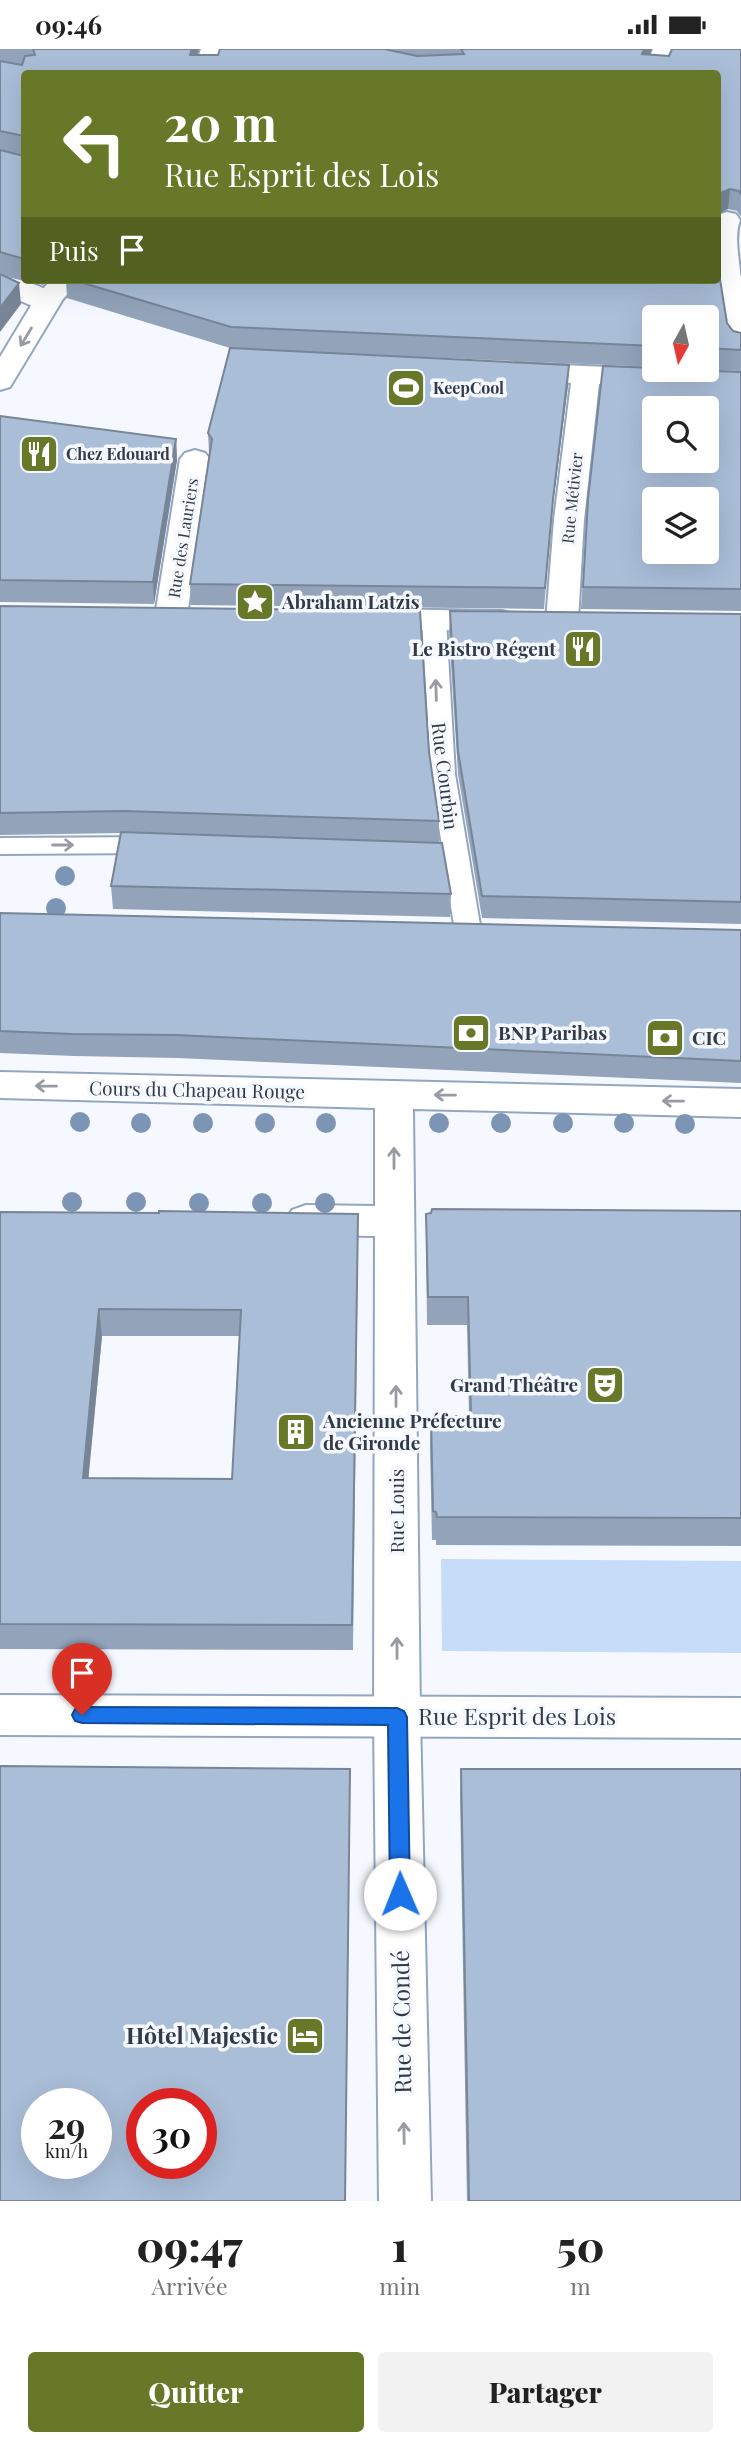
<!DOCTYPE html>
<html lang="fr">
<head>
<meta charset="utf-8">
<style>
  :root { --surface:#fff; --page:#f2f2f2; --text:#222; --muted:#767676; --accent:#677928 }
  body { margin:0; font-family:"Playfair Display",serif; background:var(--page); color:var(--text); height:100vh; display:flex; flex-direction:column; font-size:26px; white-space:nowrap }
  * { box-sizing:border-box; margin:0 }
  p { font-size:23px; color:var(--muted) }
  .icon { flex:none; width:38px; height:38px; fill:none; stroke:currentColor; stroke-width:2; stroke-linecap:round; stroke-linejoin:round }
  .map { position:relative; height:2152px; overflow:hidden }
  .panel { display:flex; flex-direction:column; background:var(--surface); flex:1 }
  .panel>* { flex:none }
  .hud { position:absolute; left:21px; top:21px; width:700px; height:214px; border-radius:7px; box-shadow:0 7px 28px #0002; background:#677928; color:#fff; overflow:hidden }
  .needle { width:46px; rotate:188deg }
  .controls { position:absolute; left:642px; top:256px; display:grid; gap:14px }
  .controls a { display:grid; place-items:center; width:77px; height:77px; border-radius:7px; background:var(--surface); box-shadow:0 7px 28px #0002; font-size:35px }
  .speed { position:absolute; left:21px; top:2039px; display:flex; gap:14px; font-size:35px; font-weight:700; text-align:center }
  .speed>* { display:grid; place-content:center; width:91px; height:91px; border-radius:50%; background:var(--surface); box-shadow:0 7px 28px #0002; line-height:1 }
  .speed small { font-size:18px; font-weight:400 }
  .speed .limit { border:10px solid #d22; background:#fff; color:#111 }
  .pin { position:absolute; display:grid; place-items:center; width:60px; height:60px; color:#fff; margin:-72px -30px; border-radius:50% 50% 50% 0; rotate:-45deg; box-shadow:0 0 7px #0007 }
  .pin .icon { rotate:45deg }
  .me { position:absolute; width:77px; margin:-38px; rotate:359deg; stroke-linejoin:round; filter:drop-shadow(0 0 5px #0008) }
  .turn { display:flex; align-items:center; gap:24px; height:147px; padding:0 28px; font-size:32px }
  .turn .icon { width:91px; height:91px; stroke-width:2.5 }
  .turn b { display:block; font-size:49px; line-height:60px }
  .then { display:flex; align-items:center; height:66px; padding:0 28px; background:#0003; gap:14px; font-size:26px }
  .eta { display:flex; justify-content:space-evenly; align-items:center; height:119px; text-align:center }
  .eta b { font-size:42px; font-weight:800; line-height:49px }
  .button { display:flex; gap:14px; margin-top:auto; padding:14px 28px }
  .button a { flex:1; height:80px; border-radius:7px; background:var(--accent); color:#fff; font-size:28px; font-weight:800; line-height:80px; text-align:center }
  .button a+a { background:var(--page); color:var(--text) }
  .status { display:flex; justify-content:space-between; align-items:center; height:49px; padding:0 35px; background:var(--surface); direction:ltr }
  .status svg { height:19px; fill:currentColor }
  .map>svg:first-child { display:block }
  .green { fill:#c6dcf8 }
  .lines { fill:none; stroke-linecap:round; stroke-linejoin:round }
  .service-casing { stroke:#93a6c0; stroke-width:4 }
  .pedestrian-casing { stroke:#93a6c0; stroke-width:4 }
  .minor-casing { stroke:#93a6c0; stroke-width:4 }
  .tertiary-casing { stroke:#93a6c0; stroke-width:4 }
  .service { fill:#fff; fill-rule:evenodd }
  .pedestrian { fill:#fff; fill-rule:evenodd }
  .minor { fill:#fff; fill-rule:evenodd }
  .tertiary { fill:#fff; fill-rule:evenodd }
  .tree { fill:#7d95b5 }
  .wall { fill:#92a3ba; fill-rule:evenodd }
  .shaded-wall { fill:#778597 }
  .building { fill:#aabed8; stroke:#778597; stroke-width:2; fill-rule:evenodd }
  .oneway { stroke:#989ca2 }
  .route { fill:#1a73e8; stroke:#114b97; stroke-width:2 }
  .labels { text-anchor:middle; stroke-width:7; stroke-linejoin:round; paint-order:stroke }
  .far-poi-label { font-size:16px; font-weight:bold; fill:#323a45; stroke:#f5f9ff; text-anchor:start }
  .far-street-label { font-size:16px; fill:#323a45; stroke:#f5f9ff }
  .poi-label { font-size:19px; font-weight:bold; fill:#323a45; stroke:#f5f9ff; text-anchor:start }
  .street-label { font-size:19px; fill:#323a45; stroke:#f5f9ff }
  .near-street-label { font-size:23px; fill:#323a45; stroke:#f5f9ff }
  .near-poi-label { font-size:23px; font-weight:bold; fill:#323a45; stroke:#f5f9ff; text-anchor:end }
</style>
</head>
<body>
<div class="status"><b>09:46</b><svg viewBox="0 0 49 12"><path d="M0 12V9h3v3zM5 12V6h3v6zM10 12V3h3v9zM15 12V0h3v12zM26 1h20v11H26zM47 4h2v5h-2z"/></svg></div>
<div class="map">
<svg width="741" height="2152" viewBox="0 0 741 2152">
  <rect width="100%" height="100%" fill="#f5f9ff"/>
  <!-- green -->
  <path class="green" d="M441 1510 741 1512V1604L442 1602Z"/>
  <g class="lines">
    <!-- service casing -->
    <g class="service-casing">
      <g id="service">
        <path d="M434 564 442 566 446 571 455 725 481 882 477 888 468 891 459 888 455 882 444 814 397 810 393 804 397 798 406 796 442 797 431 725 422 571 426 566Z"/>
        <path d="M156 788 165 790 169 796 165 802 156 804 0 805V789Z"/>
      </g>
    </g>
    <!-- pedestrian casing -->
    <g class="pedestrian-casing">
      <g id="pedestrian">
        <path d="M653 0H677L667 24H643Z"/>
        <path d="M727 163 736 165 740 171C733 190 741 216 741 237L731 240 721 238 717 231 718 166Z"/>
        <path d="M0 226C19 231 49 236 61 253L57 259 47 261 37 259 0 243Z"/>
        <path d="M517 314 741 324V342L599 335 584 471 578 572 573 579 562 582 551 579 546 572 554 471 571 334 507 329 503 323 507 317Z"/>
        <path d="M195 401 205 404 210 410 187 567 182 574 171 577 160 574 155 567 180 410 185 404Z"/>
      </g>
    </g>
    <!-- minor casing -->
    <g class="minor-casing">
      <g id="minor">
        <path d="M201 0H225L217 24H193Z"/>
        <path d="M731 224 741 227V303L731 301 727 295 717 232 721 226Z"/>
        <path d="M51 231H81L63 250 10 338 0 341V308L38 245Z"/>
        <path d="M370 560 502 562 513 565 518 572 513 579 502 582 370 580 359 577 354 570 359 563Z"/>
        <path d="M0 1023 741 1040V1068L413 1060 420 1668 431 2152H379L374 1668 375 1187 306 1186 292 1181 286 1171 292 1161 306 1156 375 1157V1059L0 1049Z"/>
      </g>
    </g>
    <!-- tertiary casing -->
    <g class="tertiary-casing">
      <path id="tertiary" d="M0 1646 741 1649V1689L0 1686Z"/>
    </g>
    <!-- service -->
    <use href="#service" class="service"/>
    <!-- pedestrian -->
    <use href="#pedestrian" class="pedestrian"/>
    <!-- minor -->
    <use href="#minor" class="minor"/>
    <!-- tertiary -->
    <use href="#tertiary" class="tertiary"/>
  </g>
  <!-- trees -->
  <g class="tree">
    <circle cx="65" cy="827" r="10"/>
    <circle cx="56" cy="859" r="10"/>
    <circle cx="80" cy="1073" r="10"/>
    <circle cx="141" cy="1074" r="10"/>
    <circle cx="203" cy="1074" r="10"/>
    <circle cx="265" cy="1074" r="10"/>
    <circle cx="326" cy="1074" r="10"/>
    <circle cx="439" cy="1074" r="10"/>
    <circle cx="501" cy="1074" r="10"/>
    <circle cx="563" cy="1074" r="10"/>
    <circle cx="624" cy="1074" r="10"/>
    <circle cx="685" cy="1075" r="10"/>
    <circle cx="72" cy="1153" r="10"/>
    <circle cx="136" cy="1153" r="10"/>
    <circle cx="199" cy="1154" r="10"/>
    <circle cx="262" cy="1154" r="10"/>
    <circle cx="325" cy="1154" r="10"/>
  </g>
  <!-- wall -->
  <g class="wall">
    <path d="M0 0H199L197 6H218L220 0H652L649 5 669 7 741 0V168L737 162 728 160 718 24H24V231L0 224Z"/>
    <path d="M26 231H48L43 236Z"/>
    <path d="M66 231H718L727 274 741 301V322L699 320H707V268H654V318L326 304 568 336 551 471 544 560 191 556 190 535 209 404 208 384 230 299 67 249Z"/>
    <path d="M741 323V562L581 560 588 450Z"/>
    <path d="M0 367 176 390 177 411 154 555 0 553Z"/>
    <path d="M0 557 429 703 439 772V794L451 845 450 868 113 860 111 837 121 784 0 786Z"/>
    <path d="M450 562 741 565V875L482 869 458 725 449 584Z"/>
    <path d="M0 864 741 881V1034L177 1009 74 1007 0 1004Z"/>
    <path d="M741 1162V1497L436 1496V1491H432L430 1396 431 1367H469L467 1276H427L426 1194V1165Z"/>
    <path d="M0 1163 358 1192 353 1601 0 1600ZM102 1287H240L232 1430 88 1429Z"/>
    <path d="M461 1720 741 2152H467L460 1744Z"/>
  </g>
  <!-- shaded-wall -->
  <g class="shaded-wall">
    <path d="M192 0H199L191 24 190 6Z"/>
    <path d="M644 0H652L641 24 642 5Z"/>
    <path d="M730 140 728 160 718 165V145Z"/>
    <path d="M19 234 21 255 0 283V259Z"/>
    <path d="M569 316 568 336 551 471 544 560 553 450Z"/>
    <path d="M176 390 177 411 154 555 153 533Z"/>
    <path d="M99 1260 102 1287 86 1455 83 1429Z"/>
  </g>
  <!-- building -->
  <g class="building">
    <path d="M33 0H192L190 6H218L220 0H384L417 7 464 5 461 0H644L642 5 669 7 672 0H741V145L739 142 730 140 718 145V24H24V210L0 203V101L24 107V87L0 82V12L22 16 25 7 35 6Z"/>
    <path d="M718 218 727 274 733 282 741 284V301L707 299V268H654V297L231 278 73 231H718Z"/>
    <path d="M0 225 19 234 0 259Z"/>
    <path d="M230 299 569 316 553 450 545 539 190 535 212 390 208 384Z"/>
    <path d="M603 317 654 319V320L741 323V540L583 538 588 450ZM654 359H707V411H654ZM654 450H707V502H654Z"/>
    <path d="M0 367 176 390 153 533 0 531Z"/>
    <path d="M0 557 420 562 429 703 439 772 124 762 0 764Z"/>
    <path d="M450 562 741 565V853L482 847 458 702Z"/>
    <path d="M121 783 442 794 451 845 111 837Z"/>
    <path d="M0 864 741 881V1012L176 986 72 985 0 982Z"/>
    <path d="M432 1160 741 1162V1469L437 1468 436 1463 433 1462 431 1367H471L468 1248H428L426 1165 431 1164Z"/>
    <path d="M159 1162 358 1165 352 1576 0 1575V1163L159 1164ZM99 1260 241 1261 232 1430 83 1429Z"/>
    <path d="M0 1717 350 1720 345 2152H0ZM37 2054H96V2114H37ZM142 2054H201V2114H142Z"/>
    <path d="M461 1720H741V2152H469Z"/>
  </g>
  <!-- one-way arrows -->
  <defs><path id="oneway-shaft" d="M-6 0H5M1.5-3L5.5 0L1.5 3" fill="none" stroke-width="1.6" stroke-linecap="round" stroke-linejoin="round" transform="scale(1.75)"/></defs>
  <g class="oneway">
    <use href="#oneway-shaft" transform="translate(26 288) rotate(121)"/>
    <use href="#oneway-shaft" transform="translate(436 641) rotate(-92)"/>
    <use href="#oneway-shaft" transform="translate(63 796)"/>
    <use href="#oneway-shaft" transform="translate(46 1037) rotate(-179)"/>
    <use href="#oneway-shaft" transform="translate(445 1046) rotate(-179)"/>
    <use href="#oneway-shaft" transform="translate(673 1052) rotate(-179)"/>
    <use href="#oneway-shaft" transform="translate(394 1109) rotate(-90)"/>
    <use href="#oneway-shaft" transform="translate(396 1347) rotate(-90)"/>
    <use href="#oneway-shaft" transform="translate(397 1599) rotate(-90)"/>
    <use href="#oneway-shaft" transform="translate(404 2084) rotate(-91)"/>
  </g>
  <!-- route -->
  <path class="route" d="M82 1658 397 1659 404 1662 407 1668 410 1845 407 1851 400 1854 393 1851 390 1845 388 1676 82 1674 75 1672 72 1666 75 1660Z"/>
  <!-- icons -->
  <defs>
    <g id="stadium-square" transform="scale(2.0125)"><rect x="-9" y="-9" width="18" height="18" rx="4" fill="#677928" stroke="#f5f9ff"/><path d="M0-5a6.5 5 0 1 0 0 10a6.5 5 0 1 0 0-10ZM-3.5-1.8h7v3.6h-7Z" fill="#fff"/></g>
    <g id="restaurant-square" transform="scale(2.0125)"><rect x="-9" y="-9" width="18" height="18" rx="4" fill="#677928" stroke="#f5f9ff"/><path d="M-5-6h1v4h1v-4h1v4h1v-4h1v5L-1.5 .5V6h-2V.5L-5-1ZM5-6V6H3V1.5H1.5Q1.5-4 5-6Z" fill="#fff"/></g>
    <g id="sight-square" transform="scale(2.0125)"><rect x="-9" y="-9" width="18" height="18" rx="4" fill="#677928" stroke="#f5f9ff"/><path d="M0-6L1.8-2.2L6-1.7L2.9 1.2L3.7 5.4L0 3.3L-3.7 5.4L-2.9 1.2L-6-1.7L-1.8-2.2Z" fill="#fff"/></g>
    <g id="bank-square" transform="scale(2.0125)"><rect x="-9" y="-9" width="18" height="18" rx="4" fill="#677928" stroke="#f5f9ff"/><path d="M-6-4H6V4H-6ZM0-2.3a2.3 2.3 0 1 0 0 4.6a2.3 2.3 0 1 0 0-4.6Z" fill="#fff"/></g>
    <g id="theatre-square" transform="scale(2.0125)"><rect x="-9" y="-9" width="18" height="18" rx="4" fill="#677928" stroke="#f5f9ff"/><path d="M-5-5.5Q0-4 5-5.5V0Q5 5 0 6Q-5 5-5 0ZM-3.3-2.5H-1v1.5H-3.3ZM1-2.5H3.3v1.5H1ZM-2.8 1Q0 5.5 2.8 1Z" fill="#fff"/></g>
    <g id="building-square" transform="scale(2.0125)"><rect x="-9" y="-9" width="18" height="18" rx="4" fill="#677928" stroke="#f5f9ff"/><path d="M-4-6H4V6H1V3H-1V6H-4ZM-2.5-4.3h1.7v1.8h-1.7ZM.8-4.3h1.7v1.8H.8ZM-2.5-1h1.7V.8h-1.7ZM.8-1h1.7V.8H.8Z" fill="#fff"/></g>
    <g id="hotel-square" transform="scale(2.0125)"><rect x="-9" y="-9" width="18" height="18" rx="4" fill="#677928" stroke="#f5f9ff"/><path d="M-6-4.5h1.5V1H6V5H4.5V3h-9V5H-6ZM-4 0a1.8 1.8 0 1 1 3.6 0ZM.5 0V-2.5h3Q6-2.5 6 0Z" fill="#fff"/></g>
  </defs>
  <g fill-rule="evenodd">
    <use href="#stadium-square" x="406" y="339"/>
    <use href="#restaurant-square" x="39" y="405"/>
    <use href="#sight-square" x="255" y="553"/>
    <use href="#restaurant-square" x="583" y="600"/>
    <use href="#bank-square" x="471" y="984"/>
    <use href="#bank-square" x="665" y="989"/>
    <use href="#theatre-square" x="605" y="1336"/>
    <use href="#building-square" x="296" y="1383"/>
    <use href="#hotel-square" x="305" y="1987"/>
  </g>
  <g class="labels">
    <!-- far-poi labels -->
    <g class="far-poi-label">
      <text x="433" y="345">KeepCool</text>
      <text x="66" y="411">Chez Edouard</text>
    </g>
    <!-- far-street labels -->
    <g class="far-street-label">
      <text transform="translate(572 449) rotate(-84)" y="6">Rue Métivier</text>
      <text transform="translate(183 489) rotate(-81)" y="6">Rue des Lauriers</text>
    </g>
    <!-- poi labels -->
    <g class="poi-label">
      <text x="282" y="560">Abraham Latzis</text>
      <text x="556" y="607" text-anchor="end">Le Bistro Régent</text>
      <text x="498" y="991">BNP Paribas</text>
      <text x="692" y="996">CIC</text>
      <text x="578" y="1343" text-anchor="end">Grand Théâtre</text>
      <text x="323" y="1379">Ancienne Préfecture<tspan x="323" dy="22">de Gironde</tspan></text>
    </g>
    <!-- street labels -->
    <g class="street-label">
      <text transform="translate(445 727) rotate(83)" y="7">Rue Courbin</text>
      <text transform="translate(197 1041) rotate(1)" y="7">Cours du Chapeau Rouge</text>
      <text transform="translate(397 1462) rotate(-90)" y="7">Rue Louis</text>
    </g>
    <!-- near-street labels -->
    <g class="near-street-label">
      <text x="517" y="1676">Rue Esprit des Lois</text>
      <text transform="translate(402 1973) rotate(-91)" y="8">Rue de Condé</text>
    </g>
    <!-- near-poi labels -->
    <g class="near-poi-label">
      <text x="278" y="1995">Hôtel Majestic</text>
    </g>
  </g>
</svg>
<div class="controls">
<a><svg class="needle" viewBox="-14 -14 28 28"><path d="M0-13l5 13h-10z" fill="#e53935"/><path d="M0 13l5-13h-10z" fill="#767676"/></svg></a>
<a><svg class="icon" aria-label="search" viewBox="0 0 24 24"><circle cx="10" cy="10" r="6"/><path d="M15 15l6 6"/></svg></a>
<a><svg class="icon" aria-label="layers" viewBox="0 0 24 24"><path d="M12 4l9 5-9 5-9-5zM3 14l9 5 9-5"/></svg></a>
</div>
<div class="speed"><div>29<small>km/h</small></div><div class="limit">30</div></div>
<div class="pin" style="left:82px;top:1666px;background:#d93025"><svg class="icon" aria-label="arrive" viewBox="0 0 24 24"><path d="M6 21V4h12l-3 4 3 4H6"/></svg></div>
<svg class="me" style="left:400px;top:1845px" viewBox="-20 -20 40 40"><circle r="19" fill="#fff"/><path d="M0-13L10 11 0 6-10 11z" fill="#1a73e8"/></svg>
<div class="hud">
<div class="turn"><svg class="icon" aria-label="left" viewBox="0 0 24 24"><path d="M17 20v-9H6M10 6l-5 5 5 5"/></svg><div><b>20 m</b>Rue Esprit des Lois</div></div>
<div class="then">Puis<svg class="icon" aria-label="arrive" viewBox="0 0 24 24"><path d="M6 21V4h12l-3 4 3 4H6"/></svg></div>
</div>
</div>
<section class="panel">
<div class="eta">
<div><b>09:47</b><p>Arrivée</p></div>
<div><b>1</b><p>min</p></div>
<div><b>50</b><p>m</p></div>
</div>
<div class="button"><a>Quitter</a><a>Partager</a></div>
</section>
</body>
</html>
